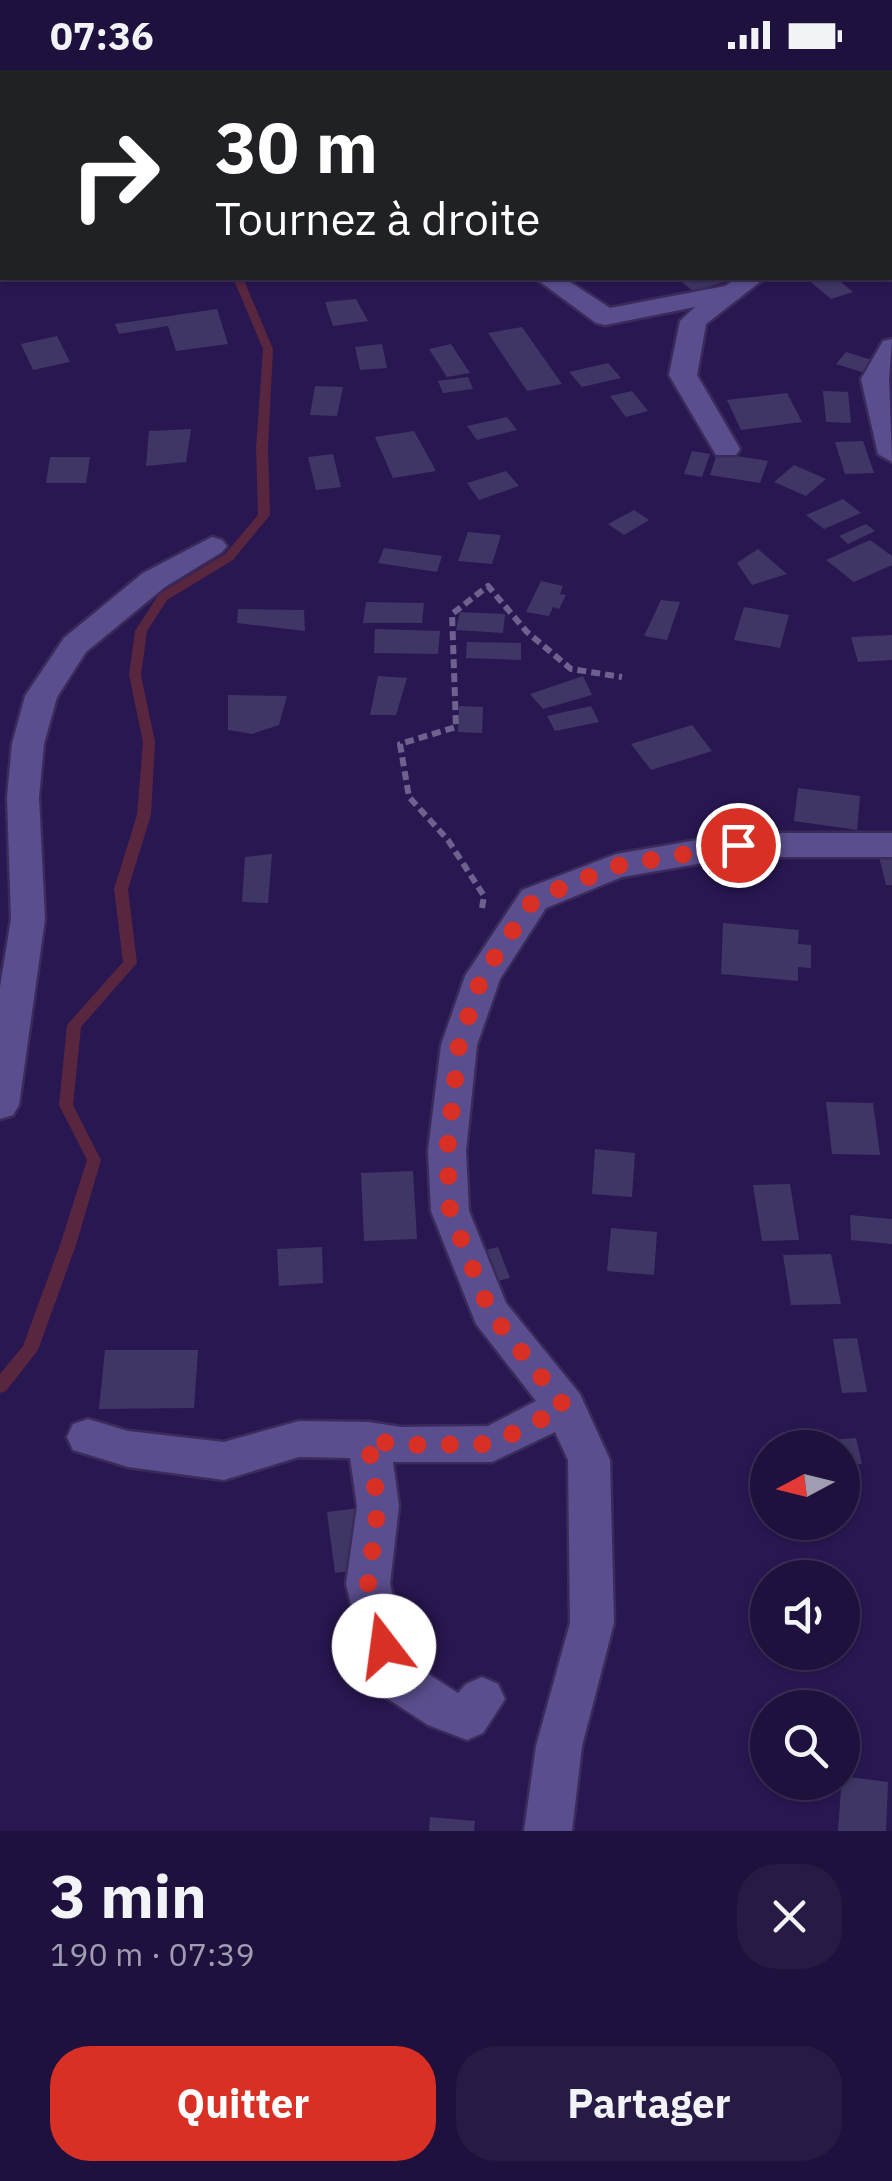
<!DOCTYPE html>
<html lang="fr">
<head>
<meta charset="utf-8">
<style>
  :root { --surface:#1f113e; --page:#271a45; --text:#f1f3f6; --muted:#a19db0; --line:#3c3158; --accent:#d93025 }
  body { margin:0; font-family:"IBM Plex Sans",sans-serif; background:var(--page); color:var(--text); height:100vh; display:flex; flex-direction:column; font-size:38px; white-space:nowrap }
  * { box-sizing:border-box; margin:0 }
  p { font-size:32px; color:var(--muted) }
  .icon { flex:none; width:55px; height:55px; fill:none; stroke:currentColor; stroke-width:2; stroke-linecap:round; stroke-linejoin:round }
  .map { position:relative; height:1761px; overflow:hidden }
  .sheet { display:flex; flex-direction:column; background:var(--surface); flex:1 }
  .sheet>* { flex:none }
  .hud { position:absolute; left:0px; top:0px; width:892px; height:210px; box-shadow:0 2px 8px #0004,0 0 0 2px var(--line); background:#202124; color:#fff; overflow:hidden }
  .needle { width:65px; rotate:263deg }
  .fabs { position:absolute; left:750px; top:1360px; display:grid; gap:20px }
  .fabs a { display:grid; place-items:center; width:110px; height:110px; border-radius:50%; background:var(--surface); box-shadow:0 2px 8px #0004,0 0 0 2px var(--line); font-size:50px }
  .pin { position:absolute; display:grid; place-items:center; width:85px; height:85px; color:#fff; margin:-42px; border:5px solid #fff; border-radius:50%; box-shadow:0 2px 10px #0007 }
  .me { position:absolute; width:110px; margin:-55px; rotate:345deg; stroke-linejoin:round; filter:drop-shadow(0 0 8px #0008) }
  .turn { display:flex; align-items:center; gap:35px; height:210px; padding:0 50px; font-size:45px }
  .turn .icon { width:130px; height:130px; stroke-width:2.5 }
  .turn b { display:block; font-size:70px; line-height:85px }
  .round { display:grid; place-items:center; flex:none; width:105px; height:105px; border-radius:40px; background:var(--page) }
  .summary { display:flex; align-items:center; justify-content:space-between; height:170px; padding:0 50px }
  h1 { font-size:60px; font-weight:800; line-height:75px }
  .action { display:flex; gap:20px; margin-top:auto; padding:20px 50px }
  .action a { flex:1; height:115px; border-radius:40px; background:var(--accent); color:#fff; font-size:40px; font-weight:800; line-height:115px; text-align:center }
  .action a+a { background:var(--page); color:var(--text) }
  .status { display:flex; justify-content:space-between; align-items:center; height:70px; padding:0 50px; background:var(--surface); direction:ltr }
  .status svg { height:28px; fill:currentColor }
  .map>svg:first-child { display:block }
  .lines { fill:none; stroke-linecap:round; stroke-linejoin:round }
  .stream { fill:#59263f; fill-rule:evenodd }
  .building { fill:#403665 }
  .minor-casing { stroke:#3b2b5a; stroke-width:5 }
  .path { stroke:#6d618d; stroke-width:6; stroke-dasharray:9 5; stroke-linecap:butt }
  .minor { fill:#5b4e8e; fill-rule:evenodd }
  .route { stroke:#d93025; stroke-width:18; stroke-dasharray:0 32.4 }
</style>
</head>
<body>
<div class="status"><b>07:36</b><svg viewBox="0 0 49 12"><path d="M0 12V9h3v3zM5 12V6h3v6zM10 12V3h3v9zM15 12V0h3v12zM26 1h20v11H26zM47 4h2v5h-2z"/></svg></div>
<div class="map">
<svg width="892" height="1761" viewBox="0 0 892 1761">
  <rect width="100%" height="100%" fill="#291752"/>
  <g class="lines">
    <!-- stream -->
    <g class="stream">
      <path d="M100 0H108L109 2H101Z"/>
      <path d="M233 208H243L273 279 268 378 270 445 233 490 167 530 147 561 141 605 155 672 151 745 128 819 137 893 81 957 73 1035 101 1090 76 1175 38 1280 6 1321 0 1323V1304L23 1276 60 1175 87 1090 59 1035 67 955 123 892 114 819 137 745 143 672 129 605 135 561 159 524 225 484 258 445 256 378 263 279Z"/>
    </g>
  </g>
  <!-- building -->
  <g class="building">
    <path d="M677 208H720L725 212 693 221Z"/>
    <path d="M806 208H836L853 222 831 229Z"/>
    <path d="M356 229 368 251 333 256 325 232Z"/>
    <path d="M217 239 228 274 176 281 168 256 119 264 115 254Z"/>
    <path d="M522 257 562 314 527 321 488 263Z"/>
    <path d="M57 266 70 292 33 300 21 274Z"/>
    <path d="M382 274 387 298 360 300 355 277Z"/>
    <path d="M451 274 470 303 447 307 429 279Z"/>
    <path d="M846 282 875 291 865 303 836 294Z"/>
    <path d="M608 293 621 308 582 317 569 302Z"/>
    <path d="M468 307 473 319 443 323 438 311Z"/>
    <path d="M315 316 343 317 337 346 310 345Z"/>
    <path d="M632 321 648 341 626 347 610 326Z"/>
    <path d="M823 321 848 322 851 353 826 352Z"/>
    <path d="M787 323 802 352 741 360 727 330Z"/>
    <path d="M507 347 517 360 477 370 467 356Z"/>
    <path d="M191 359 186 392 146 396 149 361Z"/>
    <path d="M414 361 436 401 393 408 375 367Z"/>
    <path d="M863 371 874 403 845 404 835 372Z"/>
    <path d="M692 381 710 384 702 407 684 404Z"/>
    <path d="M717 383 768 391 760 413 710 405Z"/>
    <path d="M333 384 341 417 316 420 308 387Z"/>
    <path d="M50 387H90L86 413H46Z"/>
    <path d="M794 395 826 409 806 426 774 412Z"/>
    <path d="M506 401 519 416 479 430 467 413Z"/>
    <path d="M843 429 861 443 824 459 806 445Z"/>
    <path d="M634 440 649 450 624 465 608 454Z"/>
    <path d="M866 454 875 461 848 474 839 466Z"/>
    <path d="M468 462 501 465 492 494 458 491Z"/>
    <path d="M870 470 892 486V495L854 512 826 490Z"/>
    <path d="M384 478 442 486 437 502 378 493Z"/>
    <path d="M758 479 787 504 752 515 737 493Z"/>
    <path d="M541 511 563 516 560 524 566 525 559 539 553 537 549 546 526 542Z"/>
    <path d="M661 530 680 532 667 570 644 566Z"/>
    <path d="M366 532 424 533 422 553H363Z"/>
    <path d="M744 537 789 545 780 578 734 570Z"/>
    <path d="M238 539 304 540 305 561 237 553Z"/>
    <path d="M460 542 505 544 503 563 456 560Z"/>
    <path d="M375 559 440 561 438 584 374 583Z"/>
    <path d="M892 565V590L858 592 851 567Z"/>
    <path d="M467 572 521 573V590L466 588Z"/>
    <path d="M378 606 407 608 396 645H370Z"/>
    <path d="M583 606 592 625 543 639 530 624Z"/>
    <path d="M228 625 287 626 279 655 252 664 228 660Z"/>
    <path d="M459 636 483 637 482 663 458 662Z"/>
    <path d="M591 636 599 652 555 661 547 646Z"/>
    <path d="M692 655 712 681 651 700 631 674Z"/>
    <path d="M798 718 860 726 857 760 794 751Z"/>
    <path d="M272 784 268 833 242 832 245 787Z"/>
    <path d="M879 787H892V815H886Z"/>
    <path d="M723 853 799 860 798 874 811 875V898L798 897V911L721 904Z"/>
    <path d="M826 1032 873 1033 880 1085 832 1084Z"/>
    <path d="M595 1079 635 1083 632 1127 592 1124Z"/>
    <path d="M413 1101 417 1169 364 1171 361 1103Z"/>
    <path d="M790 1114 799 1170 762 1171 753 1115Z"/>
    <path d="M850 1145 892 1149V1174L851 1170Z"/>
    <path d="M611 1158 657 1162 654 1205 607 1201Z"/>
    <path d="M322 1177 323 1213 279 1216 277 1179Z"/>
    <path d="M498 1177 510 1208 485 1214 473 1183Z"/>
    <path d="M831 1184 841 1234 791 1235 783 1185Z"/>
    <path d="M857 1268 867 1322 842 1323 833 1269Z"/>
    <path d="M105 1280H198L194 1338 99 1339Z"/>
    <path d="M856 1368 862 1394 842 1395V1378H808L807 1371Z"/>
    <path d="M367 1437 376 1498 335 1503 327 1442Z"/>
    <path d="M842 1706 888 1712 886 1761H838Z"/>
    <path d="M430 1747 475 1751 474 1761H429Z"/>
  </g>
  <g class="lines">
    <!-- minor casing -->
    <g class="minor-casing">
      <g id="minor">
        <path d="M284 0H317L318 2H285Z"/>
        <path d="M890 162 892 163V179L890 178Z"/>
        <path d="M535 208H564L610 238 725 216 737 208H765L706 254 697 305 740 379 736 385H716L669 305 680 251 695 237 605 255 596 253Z"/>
        <path d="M892 269 889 309 892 392 878 384 861 309 883 271Z"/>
        <path d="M212 467 222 470 227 476 222 482 165 517 86 582 57 627 44 674 39 727 45 849 19 1035 13 1045 0 1049V917L11 849 7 727 12 674 25 626 64 568 143 503Z"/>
        <path d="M738 763H892V787H738L622 807 546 838 500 909 477 975 466 1081 469 1141 506 1233 580 1324 610 1390 614 1553 582 1676 572 1761H524L536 1676 570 1553 568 1390 555 1362 492 1392H393L399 1436 390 1514 411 1593 458 1623 466 1614 482 1607 498 1614 505 1629 483 1663 467 1670 428 1655 376 1621 369 1606 346 1514 357 1436 350 1388 299 1387 224 1410 128 1397 73 1380 67 1367 73 1354 88 1349 128 1361 224 1372 299 1351 369 1352 401 1357 488 1356 536 1331 476 1254 431 1141 428 1081 441 975 465 906 522 820 616 784Z"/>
      </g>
    </g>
    <!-- path -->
    <path class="path" d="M482 838 484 826 448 770 409 727 400 674 456 657 452 544 488 516 527 562 571 599 622 607"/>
    <!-- minor -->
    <use href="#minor" class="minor"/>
  </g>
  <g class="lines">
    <!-- route -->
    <path class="route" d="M384 1576 368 1514 378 1436 368 1370 401 1375 492 1374 565 1337 490 1242 450 1141 447 1082 459 974 482 906 534 829 616 796 738 775"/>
  </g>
</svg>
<div class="fabs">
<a><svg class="needle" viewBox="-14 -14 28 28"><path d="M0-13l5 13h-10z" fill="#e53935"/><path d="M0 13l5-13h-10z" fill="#a19db0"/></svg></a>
<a><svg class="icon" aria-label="sound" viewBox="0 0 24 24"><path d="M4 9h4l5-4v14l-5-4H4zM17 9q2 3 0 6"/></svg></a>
<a><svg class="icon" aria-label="search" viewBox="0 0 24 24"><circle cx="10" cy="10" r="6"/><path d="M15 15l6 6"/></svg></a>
</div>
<div class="pin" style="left:738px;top:775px;background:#d93025"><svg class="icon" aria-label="arrive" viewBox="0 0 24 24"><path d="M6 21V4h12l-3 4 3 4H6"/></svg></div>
<svg class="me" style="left:384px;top:1576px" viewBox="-20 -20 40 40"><circle r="19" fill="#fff"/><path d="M0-13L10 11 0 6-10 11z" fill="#d93025"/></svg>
<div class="hud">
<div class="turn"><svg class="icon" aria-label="right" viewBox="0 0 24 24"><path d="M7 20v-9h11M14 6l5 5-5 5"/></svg><div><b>30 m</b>Tournez à droite</div></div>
</div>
</div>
<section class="sheet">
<div class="summary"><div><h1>3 min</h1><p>190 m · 07:39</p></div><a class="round"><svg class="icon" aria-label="close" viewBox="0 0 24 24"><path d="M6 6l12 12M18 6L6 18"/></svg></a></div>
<div class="action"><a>Quitter</a><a>Partager</a></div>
</section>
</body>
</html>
